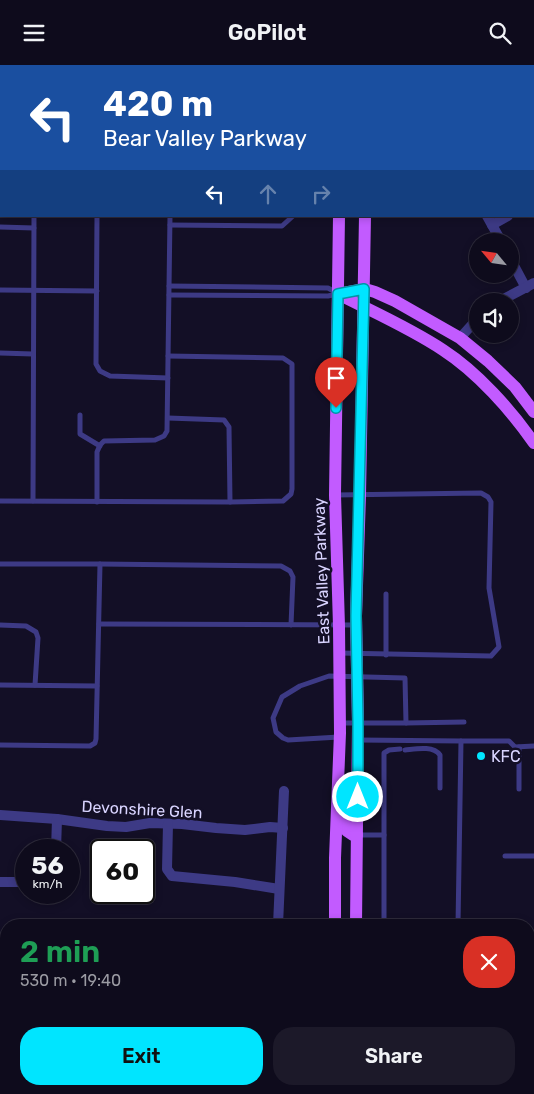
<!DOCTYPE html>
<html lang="en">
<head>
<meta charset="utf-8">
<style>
  :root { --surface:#0e0b1c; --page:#1c1929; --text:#f1f3f6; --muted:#9b9ba3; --line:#2e2b3b; --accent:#00e5ff }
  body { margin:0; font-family:Rubik,sans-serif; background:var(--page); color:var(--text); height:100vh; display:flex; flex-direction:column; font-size:19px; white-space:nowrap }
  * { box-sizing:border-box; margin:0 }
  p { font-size:16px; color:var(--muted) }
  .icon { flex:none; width:28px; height:28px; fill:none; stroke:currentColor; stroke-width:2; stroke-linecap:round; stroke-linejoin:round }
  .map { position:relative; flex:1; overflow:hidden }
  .drawer { position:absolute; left:0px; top:854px; width:535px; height:176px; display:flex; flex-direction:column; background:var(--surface); border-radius:20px 20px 0 0; box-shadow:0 2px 8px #0003,0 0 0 1px var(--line) }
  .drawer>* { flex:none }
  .top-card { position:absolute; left:0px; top:0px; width:535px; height:152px; box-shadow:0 2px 8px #0003,0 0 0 1px var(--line); background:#1a4fa0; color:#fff; overflow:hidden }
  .needle { width:32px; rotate:299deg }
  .fabs { position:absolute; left:469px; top:168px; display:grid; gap:10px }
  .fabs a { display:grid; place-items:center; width:50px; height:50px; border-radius:50%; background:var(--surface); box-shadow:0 2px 8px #0003,0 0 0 1px var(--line); font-size:25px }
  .speed { position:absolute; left:15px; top:774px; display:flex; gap:10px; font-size:25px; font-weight:700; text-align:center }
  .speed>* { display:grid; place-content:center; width:65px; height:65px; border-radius:50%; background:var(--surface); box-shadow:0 2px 8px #0003,0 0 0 1px var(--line); line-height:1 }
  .speed small { font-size:12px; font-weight:400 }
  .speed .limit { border:2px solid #111; border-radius:8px; background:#fff; color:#111 }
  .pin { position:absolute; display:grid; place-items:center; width:42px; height:42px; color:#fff; margin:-51px -21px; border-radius:50% 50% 50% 0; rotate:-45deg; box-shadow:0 0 5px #0007 }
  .pin .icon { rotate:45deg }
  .me { position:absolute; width:55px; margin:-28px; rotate:0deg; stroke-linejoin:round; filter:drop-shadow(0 0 4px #0008) }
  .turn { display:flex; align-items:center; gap:18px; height:105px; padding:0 20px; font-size:22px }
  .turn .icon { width:65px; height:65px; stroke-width:2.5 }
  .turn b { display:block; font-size:35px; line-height:42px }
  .lanes { display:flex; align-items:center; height:48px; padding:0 20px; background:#0003; justify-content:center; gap:25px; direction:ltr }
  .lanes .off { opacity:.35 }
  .round { display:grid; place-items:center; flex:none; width:52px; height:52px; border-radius:20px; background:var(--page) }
  .headline { display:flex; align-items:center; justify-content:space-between; height:85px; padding:0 20px }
  h1 { font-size:30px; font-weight:600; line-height:38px; color:#1e9e55 }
  .cta { display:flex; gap:10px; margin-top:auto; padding:10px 20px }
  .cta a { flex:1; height:58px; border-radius:20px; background:var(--accent); color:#111; font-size:20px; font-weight:600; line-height:58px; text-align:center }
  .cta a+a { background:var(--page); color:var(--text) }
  header { display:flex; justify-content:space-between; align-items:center; height:65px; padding:0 20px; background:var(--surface); font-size:22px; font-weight:600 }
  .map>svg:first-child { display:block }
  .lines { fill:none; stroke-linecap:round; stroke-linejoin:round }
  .lane { stroke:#3d3a85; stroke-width:5 }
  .street { stroke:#3d3a85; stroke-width:10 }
  .secondary { stroke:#6f6bff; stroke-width:12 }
  .primary { stroke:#c25bff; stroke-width:12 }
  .route-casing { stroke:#0095a6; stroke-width:12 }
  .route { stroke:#00e5ff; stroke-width:9 }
  .poi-dot { fill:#00e5ff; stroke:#130f26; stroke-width:2 }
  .labels { text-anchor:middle; stroke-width:5; stroke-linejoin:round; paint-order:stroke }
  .street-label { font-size:16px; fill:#d9d4ff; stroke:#130f26 }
  .poi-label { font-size:16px; fill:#d9d4ff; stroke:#130f26; text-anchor:start }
</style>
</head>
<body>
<header><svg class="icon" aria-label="menu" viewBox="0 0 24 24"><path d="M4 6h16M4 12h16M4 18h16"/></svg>GoPilot<svg class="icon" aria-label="search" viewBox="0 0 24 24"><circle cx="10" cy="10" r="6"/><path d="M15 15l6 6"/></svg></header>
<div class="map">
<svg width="534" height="1029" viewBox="0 0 534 1029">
  <rect width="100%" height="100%" fill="#130f26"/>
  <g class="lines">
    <!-- lane -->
    <g class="lane">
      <path d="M0 18H1"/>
      <path d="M97 151 96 299 100 306 110 311 168 313"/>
      <path d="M170 160 282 161 293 151"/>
      <path d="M0 162 34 163"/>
      <path d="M169 221 328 223 337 228"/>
      <path d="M0 225 97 226"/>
      <path d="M169 230 328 231 337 229"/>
      <path d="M0 288 33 289"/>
      <path d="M80 350V369L100 381"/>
      <path d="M168 353 224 355 229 362 230 437"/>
      <path d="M335 430 481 428 488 432 491 437 489 523 499 582 491 591 339 588"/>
      <path d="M0 436 230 437 283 436 291 429 292 424V299L283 293 168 291"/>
      <path d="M33 436 34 151"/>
      <path d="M97 437V387L100 380 104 376 155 375 164 371 167 366 170 151"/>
      <path d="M0 499H100L281 501 290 506 293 512 291 560"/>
      <path d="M99 559 356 560"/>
      <path d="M0 560 26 561 36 567 38 573 35 620"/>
      <path d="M386 590V529"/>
      <path d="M0 620 97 621"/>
      <path d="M340 658H406L464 657"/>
      <path d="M339 672 288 675 283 673 276 667 273 653 282 632 300 621 329 611 405 613 406 658"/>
      <path d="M358 675 461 676 458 860"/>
      <path d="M461 676H509L515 682 534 681"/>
      <path d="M0 680 90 681 95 678 96 674 100 499"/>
      <path d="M519 682V724"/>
      <path d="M405 685C415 684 433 680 440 690V723"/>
      <path d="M358 770H384"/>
      <path d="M505 791H534"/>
      <path d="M384 860V688L389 685 400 684"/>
      <path d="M529 892H534"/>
      <path d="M529 927H534"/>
      <path d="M529 980 534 981"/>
      <path d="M0 1014H6"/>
      <path d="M422 1024V1029"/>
      <path d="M507 1024V1029"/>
      <path d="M350 1025 370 1024"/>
      <path d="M72 1029V1024"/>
      <path d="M146 1029V1024"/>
      <path d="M189 1029V1024"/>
    </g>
    <!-- street -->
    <g class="street">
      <path d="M405 0 406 1"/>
      <path d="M478 0V1"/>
      <path d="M487 151 501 176"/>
      <path d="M492 160 508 151"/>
      <path d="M510 193 526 223"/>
      <path d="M500 236 534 218"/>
      <path d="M460 273 478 253"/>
      <path d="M0 750 57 754 107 761 126 762 150 758 182 759 216 763 245 765 270 762 283 763"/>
      <path d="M168 759 167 804 172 811 235 817 279 824"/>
      <path d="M56 785 57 754"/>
      <path d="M0 817H26"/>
      <path d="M278 860 284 726"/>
      <path d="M0 901H6"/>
      <path d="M254 1029V1024"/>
    </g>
    <!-- secondary -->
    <g class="secondary">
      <path d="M0 953H6"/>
      <path d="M529 958H534"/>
    </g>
    <!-- primary -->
    <g class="primary">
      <path d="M325 0V1"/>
      <path d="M352 0 353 1"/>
      <path d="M338 229C373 247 410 263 443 285 477 307 511 345 534 378"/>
      <path d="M338 229 365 224 375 227 395 236 460 273 488 296 515 322 534 347"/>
      <path d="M345 744V762L347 766 353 770H357"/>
      <path d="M335 860V793L340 668 339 561 335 430 339 151"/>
      <path d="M356 860 358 658 356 551 360 430 365 151"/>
      <path d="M350 1024V1029"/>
    </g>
  </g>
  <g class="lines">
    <!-- route casing -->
    <g class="route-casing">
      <path id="route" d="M336 343 338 229 364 224 356 551 358 658V732"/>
    </g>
    <!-- route -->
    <use href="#route" class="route"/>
  </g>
  <!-- markers -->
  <circle class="poi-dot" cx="481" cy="691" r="5"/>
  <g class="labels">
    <!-- street labels -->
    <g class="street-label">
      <text transform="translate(321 506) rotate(-92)" y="6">East Valley Parkway</text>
      <text transform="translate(142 744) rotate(3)" y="6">Devonshire Glen</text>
    </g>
    <!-- poi labels -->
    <g class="poi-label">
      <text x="491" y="697">KFC</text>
    </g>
  </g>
</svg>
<div class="fabs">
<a><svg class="needle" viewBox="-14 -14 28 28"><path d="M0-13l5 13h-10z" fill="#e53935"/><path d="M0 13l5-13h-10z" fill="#9b9ba3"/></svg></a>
<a><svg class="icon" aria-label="sound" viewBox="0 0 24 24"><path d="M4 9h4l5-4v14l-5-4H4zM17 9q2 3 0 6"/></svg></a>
</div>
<div class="speed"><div>56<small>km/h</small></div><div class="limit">60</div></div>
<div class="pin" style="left:336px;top:343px;background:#d93025"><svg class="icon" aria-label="arrive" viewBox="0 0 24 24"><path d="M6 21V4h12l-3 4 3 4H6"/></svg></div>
<svg class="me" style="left:358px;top:732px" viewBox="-20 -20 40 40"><circle r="17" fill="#00e5ff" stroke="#fff" stroke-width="3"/><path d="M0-11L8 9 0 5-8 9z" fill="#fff"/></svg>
<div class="top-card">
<div class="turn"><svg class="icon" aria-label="left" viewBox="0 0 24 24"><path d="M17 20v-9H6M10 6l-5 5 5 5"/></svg><div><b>420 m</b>Bear Valley Parkway</div></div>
<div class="lanes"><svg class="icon" aria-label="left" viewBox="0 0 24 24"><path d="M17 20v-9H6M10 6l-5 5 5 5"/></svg><svg class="icon off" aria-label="ahead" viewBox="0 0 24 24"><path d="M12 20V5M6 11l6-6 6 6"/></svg><svg class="icon off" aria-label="right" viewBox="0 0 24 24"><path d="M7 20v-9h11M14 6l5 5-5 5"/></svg></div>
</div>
<section class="drawer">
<div class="headline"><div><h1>2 min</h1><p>530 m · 19:40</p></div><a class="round" style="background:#d93025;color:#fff"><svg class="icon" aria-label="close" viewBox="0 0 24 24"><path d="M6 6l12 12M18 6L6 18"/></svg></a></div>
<div class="cta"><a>Exit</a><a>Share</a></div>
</section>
</div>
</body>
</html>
